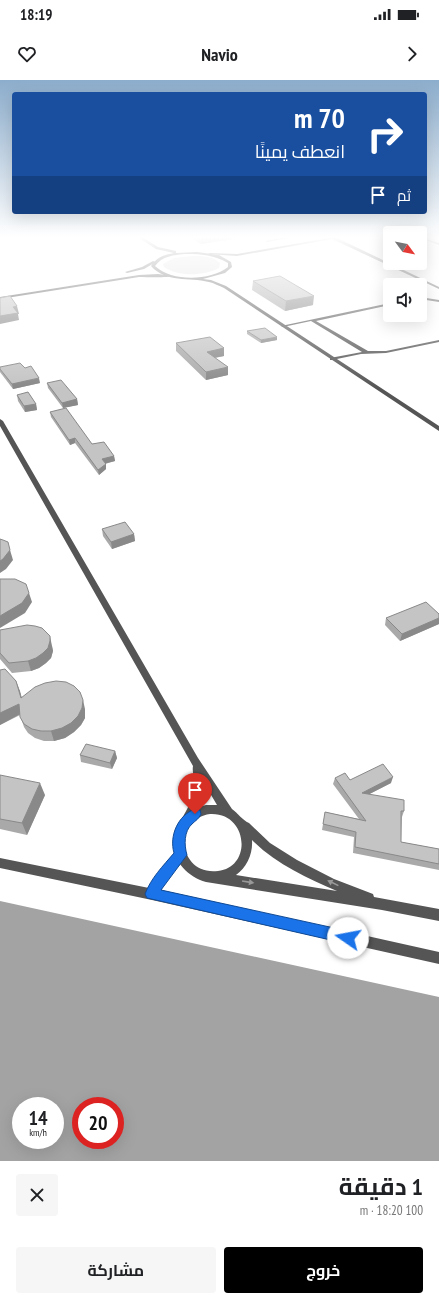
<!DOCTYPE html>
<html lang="ar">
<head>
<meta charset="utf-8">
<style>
  :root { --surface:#fff; --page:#f6f6f6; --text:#202124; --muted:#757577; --accent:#000 }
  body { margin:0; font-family:"PT Sans Narrow",Cairo,sans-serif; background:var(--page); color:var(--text); direction:rtl; height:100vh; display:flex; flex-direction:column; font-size:15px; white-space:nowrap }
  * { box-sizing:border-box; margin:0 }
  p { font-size:13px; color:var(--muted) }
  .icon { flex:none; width:22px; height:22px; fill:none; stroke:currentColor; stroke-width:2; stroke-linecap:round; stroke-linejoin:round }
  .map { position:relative; height:1081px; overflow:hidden; direction:ltr }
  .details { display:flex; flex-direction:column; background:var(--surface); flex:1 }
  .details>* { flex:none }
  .top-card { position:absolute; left:12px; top:12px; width:415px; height:122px; border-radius:4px; box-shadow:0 4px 16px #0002; direction:rtl; background:#1a4fa0; color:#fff; overflow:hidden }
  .needle { width:26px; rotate:122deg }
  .buttons { position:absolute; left:383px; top:146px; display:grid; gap:8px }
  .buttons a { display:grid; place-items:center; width:44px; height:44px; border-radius:4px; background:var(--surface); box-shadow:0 4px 16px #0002; font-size:20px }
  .speed { position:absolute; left:12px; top:1017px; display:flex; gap:8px; font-size:20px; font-weight:700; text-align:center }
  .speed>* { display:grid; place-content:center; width:52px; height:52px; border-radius:50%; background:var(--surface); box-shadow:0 4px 16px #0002; line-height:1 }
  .speed small { font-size:10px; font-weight:400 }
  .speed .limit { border:6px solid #d22; background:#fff; color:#111 }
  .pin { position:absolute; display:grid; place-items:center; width:34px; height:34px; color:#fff; margin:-41px -17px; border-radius:50% 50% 50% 0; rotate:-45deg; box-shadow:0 0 4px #0007 }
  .pin .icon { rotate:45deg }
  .me { position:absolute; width:44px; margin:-22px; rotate:282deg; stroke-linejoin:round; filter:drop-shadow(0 0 3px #0008) }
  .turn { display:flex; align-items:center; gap:14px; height:84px; padding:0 16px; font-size:18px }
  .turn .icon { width:52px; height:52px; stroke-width:2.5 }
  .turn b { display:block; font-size:28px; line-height:34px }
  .then { display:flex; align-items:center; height:38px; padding:0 16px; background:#0003; gap:8px; font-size:15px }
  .round { display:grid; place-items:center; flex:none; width:42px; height:42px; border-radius:4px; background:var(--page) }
  .overview { display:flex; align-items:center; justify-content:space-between; height:68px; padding:0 16px }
  h1 { font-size:24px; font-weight:700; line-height:30px }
  .cta { display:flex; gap:8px; margin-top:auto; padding:8px 16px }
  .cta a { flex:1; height:46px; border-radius:4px; background:var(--accent); color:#fff; font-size:16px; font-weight:700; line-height:46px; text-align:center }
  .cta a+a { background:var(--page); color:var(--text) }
  .status { display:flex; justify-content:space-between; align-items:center; height:28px; padding:0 20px; background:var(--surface); direction:ltr }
  .status svg { height:11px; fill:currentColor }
  header { display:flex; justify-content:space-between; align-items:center; height:52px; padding:0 16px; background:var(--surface); font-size:18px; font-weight:700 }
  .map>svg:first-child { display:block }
  .green { fill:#dcdcdc }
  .water { fill:#a3a3a3; fill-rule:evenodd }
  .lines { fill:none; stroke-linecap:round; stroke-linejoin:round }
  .service { fill:#555; fill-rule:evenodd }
  .minor { fill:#555; fill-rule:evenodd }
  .tertiary { fill:#555; fill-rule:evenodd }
  .wall { fill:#a9a9a9 }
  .shaded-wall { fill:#898989 }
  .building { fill:#c4c4c4; stroke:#898989 }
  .oneway { fill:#999 }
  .route { fill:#1a73e8; stroke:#114b97 }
</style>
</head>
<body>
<div class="status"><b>18:19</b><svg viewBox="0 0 49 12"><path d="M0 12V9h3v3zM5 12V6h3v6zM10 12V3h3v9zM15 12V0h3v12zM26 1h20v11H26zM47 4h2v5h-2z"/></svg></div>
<header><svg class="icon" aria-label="forward" viewBox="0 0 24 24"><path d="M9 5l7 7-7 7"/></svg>Navio<svg class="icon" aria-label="heart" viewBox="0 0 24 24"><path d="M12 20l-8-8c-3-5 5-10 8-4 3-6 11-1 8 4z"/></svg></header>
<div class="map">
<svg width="439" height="1081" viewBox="0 0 439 1081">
  <rect width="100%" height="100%" fill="#fff"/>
  <!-- green -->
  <path class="green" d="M192 176C202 176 213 176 220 183L219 188C203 196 179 197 164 187L163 184 174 178Z"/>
  <!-- water -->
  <path class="water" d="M0 821 439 917V1081H0ZM21 1026H55V1060H21ZM81 1026H115V1060H81Z"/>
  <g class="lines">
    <!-- service -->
    <g class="service">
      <path d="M287 157H293L267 162 265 161Z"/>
      <path d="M329 157H335L439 207V209L332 159 237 176 208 174 210 173 237 174 329 158Z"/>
      <path d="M420 157 439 163V165L420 158Z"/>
      <path d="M420 217 439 220V222L420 219Z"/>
      <path d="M390 223V225L316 241 368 271H386L439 260V262L386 273 361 274 332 280H330V278L362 272 311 241 283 247 281 246Z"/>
      <path d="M181 770 185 771 186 775 185 779 169 797 161 810 439 872V884L152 820 0 788V778L149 808C156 797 168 775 181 770Z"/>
    </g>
    <!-- minor -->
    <g class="minor">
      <path d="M138 157H142L158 167 176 171V173L197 172 219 175 231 182 232 187 225 193 203 199 211 200 226 206 439 346V351L224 208C219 206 214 203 209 202 189 197 166 203 151 186 157 177 164 175 174 173L156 169ZM185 174C202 174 214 175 228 183V187C210 201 172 202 155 186 162 176 174 175 185 174Z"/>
      <path d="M0 339 3 341 198 678 232 729C238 733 242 740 249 743L270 763 297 780 334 799 373 814 374 817 439 829V841L382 830 206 802C185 796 168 776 175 753 179 741 187 732 191 720 193 714 194 708 194 701 194 696 192 691 193 686L0 346ZM204 703 217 725H206L198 727 203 714ZM210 734C248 732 253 787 218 791 179 796 171 740 210 734ZM252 760C276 784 307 798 337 811L236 795C247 787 253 774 252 760Z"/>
    </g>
    <!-- tertiary -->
    <g class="tertiary">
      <path d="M153 181 156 182 144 189 127 193 125 192 142 187Z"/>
      <path d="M158 194 173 196C167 198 147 197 139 197L0 219V217L139 195Z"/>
    </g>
  </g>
  <!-- wall -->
  <g class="wall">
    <path d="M190 157H233V159L201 164Z"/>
    <path d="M253 201 313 225 285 231 252 210Z"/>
    <path d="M247 251 277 260 261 263 247 254Z"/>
    <path d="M176 263 224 268V276L215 278 228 287V295L206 300 176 271Z"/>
    <path d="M0 287 40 303 13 309 0 292Z"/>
    <path d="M47 303 77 319 78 325 63 328 48 308Z"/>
    <path d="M17 315 36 324 37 330 25 332 18 321Z"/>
    <path d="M50 332 92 364 114 376 115 381 105 384 106 389 99 395 75 363 70 365 51 337Z"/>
    <path d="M102 449 134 454 135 461 112 469 103 456Z"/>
    <path d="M439 534V544L400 561 385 545 386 538Z"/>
    <path d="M0 550 52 566 53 571 51 578 46 583 39 588 31 591 12 593 0 579Z"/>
    <path d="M0 590 16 601 22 618 85 629V638L81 645 74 652 65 658 54 661H44L35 658 28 653 24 647 20 635 0 645Z"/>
    <path d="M115 671 117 678 112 689 81 682 80 675Z"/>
    <path d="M0 695 45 715 27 755 0 749Z"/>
    <path d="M335 698 350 700 391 703 369 714 404 731 402 737 401 762 439 769V790L353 773 354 757 322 750 325 732 359 739 333 704Z"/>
  </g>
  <!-- shaded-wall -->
  <g class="shaded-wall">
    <path d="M201 157H233V159L201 164Z"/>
    <path d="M314 216 313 225 285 231 286 221Z"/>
    <path d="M17 226 19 234H18L19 240 0 244V236L13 227Z"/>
    <path d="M277 257V260L261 263V260Z"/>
    <path d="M224 268V276L207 279V272Z"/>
    <path d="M228 287V295L206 300V292Z"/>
    <path d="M39 298 40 303 13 309 12 304Z"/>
    <path d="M77 319 78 325 63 328 62 323Z"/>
    <path d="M36 324 37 330 25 332 24 326Z"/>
    <path d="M75 358V363L70 365 69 360Z"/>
    <path d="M114 376 115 381 103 384 102 379Z"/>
    <path d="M106 384V389L99 395 98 390Z"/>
    <path d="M134 454 135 461 112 469 111 462Z"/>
    <path d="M10 470 13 480 6 489 0 493V481Z"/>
    <path d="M29 513 32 522 25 533 0 548V536Z"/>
    <path d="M439 538V544L400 561 402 554Z"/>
    <path d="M50 556 53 571 51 578 46 583 39 588 31 591 28 581Z"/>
    <path d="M16 601 20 611 24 628 21 618Z"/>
    <path d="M83 620 85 629V638L81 645 74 652 65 658 54 661 51 651Z"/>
    <path d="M19 624 22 633 0 645V633Z"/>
    <path d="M115 671 117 678 112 689 110 683Z"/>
    <path d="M393 697 391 703 360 719 362 713Z"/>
    <path d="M40 703 45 715 27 755 22 743Z"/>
  </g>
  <!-- building -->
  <g class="building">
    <path d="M280 196 314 216 286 221 253 201Z"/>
    <path d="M10 216 17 226 13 227 18 233 0 236V218Z"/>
    <path d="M265 248 277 257 261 260 247 251Z"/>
    <path d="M210 257 224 268 207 272 228 287 206 292 176 263Z"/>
    <path d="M20 283 25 288 31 286 39 298 12 304 0 289V287Z"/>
    <path d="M61 300 77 319 62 323 47 303Z"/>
    <path d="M28 312 36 324 24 326 17 315Z"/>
    <path d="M66 328 92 364 104 362 114 376 102 379 106 384 98 390 75 358 69 360 50 332Z"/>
    <path d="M125 442 134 454 111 462 102 449Z"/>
    <path d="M0 459 3 460 8 462 10 470 3 479 0 481Z"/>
    <path d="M0 499H15L26 504 29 513 22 523 0 536Z"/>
    <path d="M426 522 439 534V538L402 554 386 538Z"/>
    <path d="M27 545 35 546 42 548 50 556V561L48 568 43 573 36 578 28 581 9 583 0 573V550Z"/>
    <path d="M5 589 16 601 21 618 35 607 45 603 56 601 66 602 74 606 80 612 83 620 82 628 78 636 71 643 62 648 51 651H41L32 649 24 644 20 637 19 624 0 633V590Z"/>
    <path d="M86 664 115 671 110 683 80 675Z"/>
    <path d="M383 684 393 697 362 713 404 720V731H401V762L439 769V784L355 767 356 752 323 744 325 732 366 741 335 698 345 693 350 700Z"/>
    <path d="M0 695 40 703 22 743 0 739Z"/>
  </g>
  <!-- one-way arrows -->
  <defs><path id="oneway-solid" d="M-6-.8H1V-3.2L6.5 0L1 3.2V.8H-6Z"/></defs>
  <g class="oneway">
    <use href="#oneway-solid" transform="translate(248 802) rotate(9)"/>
    <use href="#oneway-solid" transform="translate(333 803) rotate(-154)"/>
  </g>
  <!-- sky -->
  <linearGradient id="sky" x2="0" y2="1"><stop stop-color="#8cadcc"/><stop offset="0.51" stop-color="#fff"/><stop offset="1" stop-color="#fff" stop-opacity="0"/></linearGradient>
  <rect width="439" height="308" fill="url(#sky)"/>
  <!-- route -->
  <path class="route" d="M195 729 200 730 201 734C199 739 196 740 192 744 184 751 184 765 187 775L161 810 348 851 353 853 355 858 353 862 348 864 147 818 145 814C151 798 163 786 174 773 169 756 178 735 195 729Z"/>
</svg>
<div class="buttons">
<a><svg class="needle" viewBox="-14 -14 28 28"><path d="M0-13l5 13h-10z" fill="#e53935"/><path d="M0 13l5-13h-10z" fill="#757577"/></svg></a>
<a><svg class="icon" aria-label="sound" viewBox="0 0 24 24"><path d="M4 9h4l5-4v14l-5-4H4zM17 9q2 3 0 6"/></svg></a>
</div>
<div class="speed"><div>14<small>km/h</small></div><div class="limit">20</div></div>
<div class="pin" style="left:195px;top:734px;background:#d93025"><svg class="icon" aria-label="arrive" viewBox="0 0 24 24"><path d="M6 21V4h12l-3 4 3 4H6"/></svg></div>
<svg class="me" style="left:348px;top:858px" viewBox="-20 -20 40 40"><circle r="19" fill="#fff"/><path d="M0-13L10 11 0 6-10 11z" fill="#1a73e8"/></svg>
<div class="top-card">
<div class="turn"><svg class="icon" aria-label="right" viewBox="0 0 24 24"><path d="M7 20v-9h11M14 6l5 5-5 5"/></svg><div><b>70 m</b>انعطف يمينًا</div></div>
<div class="then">ثم<svg class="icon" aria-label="arrive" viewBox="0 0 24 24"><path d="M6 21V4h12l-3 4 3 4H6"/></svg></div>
</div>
</div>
<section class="details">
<div class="overview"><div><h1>1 دقيقة</h1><p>100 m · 18:20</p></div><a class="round"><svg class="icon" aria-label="close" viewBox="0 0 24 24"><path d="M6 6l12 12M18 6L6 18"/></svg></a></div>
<div class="cta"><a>خروج</a><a>مشاركة</a></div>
</section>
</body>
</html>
